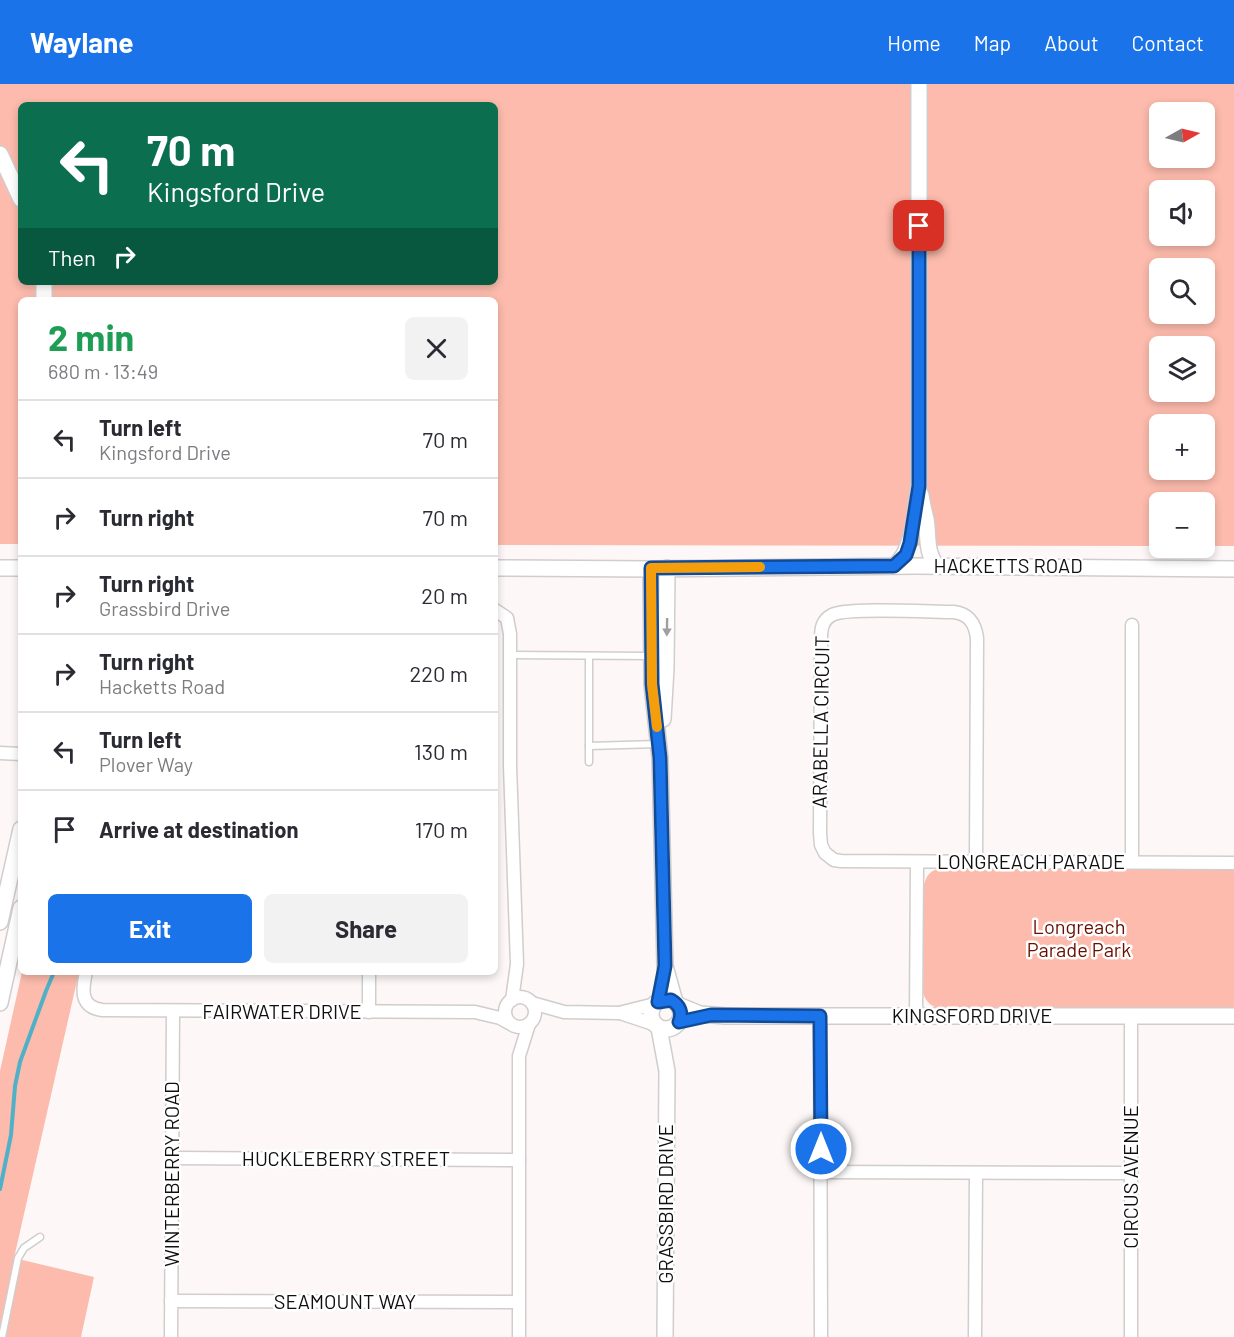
<!DOCTYPE html>
<html lang="en">
<head>
<meta charset="utf-8">
<style>
  :root { --surface:#fff; --page:#f2f2f3; --text:#2b2b33; --muted:#7c7c81; --line:#e1e1e2; --accent:#1a73e8 }
  body { margin:0; font-family:Barlow,sans-serif; background:var(--page); color:var(--text); height:100vh; display:flex; flex-direction:column; font-size:22px; white-space:nowrap }
  * { box-sizing:border-box; margin:0 }
  p { font-size:20px; color:var(--muted) }
  .icon { flex:none; width:33px; height:33px; fill:none; stroke:currentColor; stroke-width:2; stroke-linecap:round; stroke-linejoin:round }
  .map { position:relative; flex:1; overflow:hidden }
  .details { position:absolute; left:18px; top:213px; width:480px; height:678px; display:flex; flex-direction:column; background:var(--surface); border-radius:9px; box-shadow:0 3px 9px #0003 }
  .details>* { flex:none }
  .top-card { position:absolute; left:18px; top:18px; width:480px; height:183px; border-radius:9px; box-shadow:0 3px 9px #0003; background:#0b6e4f; color:#fff; overflow:hidden }
  .needle { width:39px; rotate:82deg }
  .tools { position:absolute; left:1149px; top:18px; display:grid; gap:12px }
  .tools a { display:grid; place-items:center; width:66px; height:66px; border-radius:9px; background:var(--surface); box-shadow:0 3px 9px #0003; font-size:30px }
  .pin { position:absolute; display:grid; place-items:center; width:51px; height:51px; color:#fff; margin:-26px; border-radius:12px; box-shadow:0 3px 9px #0006 }
  .me { position:absolute; width:66px; margin:-33px; rotate:0deg; stroke-linejoin:round; filter:drop-shadow(0 0 4px #0008) }
  .turn { display:flex; align-items:center; gap:21px; height:126px; padding:0 30px; font-size:27px }
  .turn .icon { width:78px; height:78px; stroke-width:2.5 }
  .turn b { display:block; font-size:42px; line-height:51px }
  .then { display:flex; align-items:center; height:57px; padding:0 30px; background:#0003; gap:12px; font-size:22px }
  .round { display:grid; place-items:center; flex:none; width:63px; height:63px; border-radius:9px; background:var(--page) }
  .headline { display:flex; align-items:center; justify-content:space-between; height:102px; padding:0 30px }
  h1 { font-size:36px; font-weight:700; line-height:45px; color:#1e9e55 }
  .button { display:flex; gap:12px; margin-top:auto; padding:12px 30px }
  .button a { flex:1; height:69px; border-radius:9px; background:var(--accent); color:#fff; font-size:24px; font-weight:700; line-height:69px; text-align:center }
  .button a+a { background:var(--page); color:var(--text) }
  ul { padding:0; list-style:none }
  li { display:flex; align-items:center; gap:18px; height:78px; padding:0 30px; border-top:2px solid var(--line) }
  li div { flex:1 }
  li b { display:block; font-size:22px }
  li em { font-style:normal }
  header { display:flex; align-items:center; gap:36px; box-sizing:border-box; height:84px; padding:0 30px; background:var(--accent); color:#fff }
  header strong { font-size:28px }
  nav { display:flex; gap:33px; margin-inline-start:auto; font-size:21px }
  .map>svg:first-child { display:block }
  .green { fill:#fcbbac; fill-rule:evenodd }
  .lines { fill:none; stroke-linecap:round; stroke-linejoin:round }
  .stream { stroke:#50b0c8; stroke-width:4 }
  .service-casing { stroke:#d1cdcc; stroke-width:9 }
  .minor-casing { stroke:#d1cdcc; stroke-width:15 }
  .tertiary-casing { stroke:#d1cdcc; stroke-width:18 }
  .service { stroke:#fff; stroke-width:6 }
  .minor { stroke:#fff; stroke-width:12 }
  .tertiary { stroke:#fff; stroke-width:15 }
  .oneway { fill:#9f9f9f }
  .route-casing { stroke:#114b97; stroke-width:15 }
  .route { stroke:#1a73e8; stroke-width:10 }
  .slow { stroke:#f59e0b; stroke-width:10 }
  .labels { text-anchor:middle; stroke-width:5; stroke-linejoin:round; paint-order:stroke }
  .street-label { font-size:20px; fill:#100e0e; stroke:#fff }
  .park-label { font-size:20px; fill:#6a0f00; stroke:#fff }
</style>
</head>
<body>
<header>
<strong>Waylane</strong>
<nav><a>Home</a><a>Map</a><a>About</a><a>Contact</a></nav>
</header>
<div class="map">
<svg width="1234" height="1253" viewBox="0 0 1234 1253">
  <rect width="100%" height="100%" fill="#fdf8f7"/>
  <!-- green -->
  <g class="green">
    <path d="M0 0H1234V462H1205L1204 418H1160L1159 462 495 461V216H21V460H0ZM21 21H495V198H21ZM1160 28H1204V74H1160ZM1160 106H1204V152H1160ZM1160 184H1204V230H1160ZM1160 262H1204V308H1160ZM1160 340H1204V386H1160Z"/>
    <path d="M942 784 1234 785V925H942C932 924 926 918 923 909L924 801C926 791 931 786 942 784Z"/>
    <path d="M22 888H79L14 1174 94 1193 81 1253H0V987Z"/>
  </g>
  <g class="lines">
    <!-- stream -->
    <path class="stream" d="M0 1105 11 1051 15 1002 20 978 46 907 54 888"/>
    <!-- service casing -->
    <g class="service-casing">
      <g id="service">
        <path d="M511 571 650 572"/>
        <path d="M589 572V662L657 660"/>
        <path d="M589 678V662"/>
        <path d="M2 1253 18 1174 24 1164 40 1153"/>
      </g>
    </g>
    <!-- minor casing -->
    <g class="minor-casing">
      <g id="minor">
        <path d="M495 526 507 534 510 550V682L517 880 512 916"/>
        <path d="M1132 541V778"/>
        <path d="M0 669 21 670"/>
        <path d="M976 778 977 554C975 539 969 530 954 528 932 528 846 523 832 531 822 536 821 545 821 555L820 749 821 761 825 769 834 776 841 777 1234 779"/>
        <path d="M86 888C82 906 80 923 102 926L475 928 500 934 509 939"/>
        <path d="M369 888V928"/>
        <circle cx="520" cy="928" r="15"/>
        <path d="M532 919 564 928 619 929 655 920"/>
        <path d="M620 929 656 941"/>
        <path d="M820 932 821 1253"/>
        <path d="M916 932 917 779"/>
        <path d="M172 1074 519 1076"/>
        <path d="M821 1088 1131 1089"/>
        <path d="M171 1217 518 1218"/>
        <path d="M171 1253 173 927"/>
        <path d="M519 1253V972L529 940"/>
        <path d="M975 1253 976 1089"/>
        <path d="M1131 1253V932"/>
      </g>
    </g>
    <!-- tertiary casing -->
    <g class="tertiary-casing">
      <g id="tertiary">
        <path d="M0 70 21 115"/>
        <path d="M44 198V216"/>
        <path d="M921 411C922 419 924 427 926 435 929 451 925 468 937 482"/>
        <path d="M894 482C914 468 915 425 919 402V0"/>
        <path d="M0 484H21"/>
        <path d="M495 484 651 485 916 482 1234 485"/>
        <path d="M651 485 652 600 660 674 665 882 675 918"/>
        <path d="M663 635 666 584 667 484"/>
        <path d="M0 838 21 745"/>
        <circle cx="666" cy="930" r="15"/>
        <path d="M0 919 21 824"/>
        <path d="M678 921 700 930 725 932H1234"/>
        <path d="M659 944 667 987 665 1253"/>
      </g>
    </g>
    <!-- service -->
    <use href="#service" class="service"/>
    <!-- minor -->
    <use href="#minor" class="minor"/>
    <!-- tertiary -->
    <use href="#tertiary" class="tertiary"/>
  </g>
  <!-- one-way arrows -->
  <defs><path id="oneway-solid" d="M-6-.8H1V-3.2L6.5 0L1 3.2V.8H-6Z" transform="scale(1.5)"/></defs>
  <use class="oneway" href="#oneway-solid" transform="translate(667 543) rotate(91)"/>
  <g class="lines">
    <!-- route casing -->
    <g class="route-casing">
      <path id="route" d="M821 1065 820 932 711 931 679 938C683 929 680 921 671 916L658 918 665 882 660 674 652 600 651 484 894 482 906 471 910 459 919 402V142"/>
    </g>
    <!-- route -->
    <use href="#route" class="route"/>
    <!-- slow -->
    <path class="slow" d="M657 643 652 600 651 484 760 483"/>
  </g>
  <g class="labels">
    <!-- street labels -->
    <g class="street-label">
      <text x="1008" y="489">HACKETTS ROAD</text>
      <text transform="translate(821 638) rotate(-89)" y="7">ARABELLA CIRCUIT</text>
      <text x="1031" y="785">LONGREACH PARADE</text>
      <text x="282" y="935">FAIRWATER DRIVE</text>
      <text x="972" y="939">KINGSFORD DRIVE</text>
      <text x="346" y="1082">HUCKLEBERRY STREET</text>
      <text transform="translate(172 1090) rotate(-90)" y="7">WINTERBERRY ROAD</text>
      <text transform="translate(1131 1093) rotate(-90)" y="7">CIRCUS AVENUE</text>
      <text transform="translate(666 1120) rotate(-90)" y="7">GRASSBIRD DRIVE</text>
      <text x="345" y="1225">SEAMOUNT WAY</text>
    </g>
    <!-- park labels -->
    <g class="park-label">
      <text x="1079" y="850">Longreach<tspan x="1079" dy="23">Parade Park</tspan></text>
    </g>
  </g>
</svg>
<div class="tools">
<a><svg class="needle" viewBox="-14 -14 28 28"><path d="M0-13l5 13h-10z" fill="#e53935"/><path d="M0 13l5-13h-10z" fill="#7c7c81"/></svg></a>
<a><svg class="icon" aria-label="sound" viewBox="0 0 24 24"><path d="M4 9h4l5-4v14l-5-4H4zM17 9q2 3 0 6"/></svg></a>
<a><svg class="icon" aria-label="search" viewBox="0 0 24 24"><circle cx="10" cy="10" r="6"/><path d="M15 15l6 6"/></svg></a>
<a><svg class="icon" aria-label="layers" viewBox="0 0 24 24"><path d="M12 4l9 5-9 5-9-5zM3 14l9 5 9-5"/></svg></a>
<a>+</a>
<a>−</a>
</div>
<div class="pin" style="left:919px;top:142px;background:#d93025"><svg class="icon" aria-label="arrive" viewBox="0 0 24 24"><path d="M6 21V4h12l-3 4 3 4H6"/></svg></div>
<svg class="me" style="left:821px;top:1065px" viewBox="-20 -20 40 40"><circle r="17" fill="#1a73e8" stroke="#fff" stroke-width="3"/><path d="M0-11L8 9 0 5-8 9z" fill="#fff"/></svg>
<div class="top-card">
<div class="turn"><svg class="icon" aria-label="left" viewBox="0 0 24 24"><path d="M17 20v-9H6M10 6l-5 5 5 5"/></svg><div><b>70 m</b>Kingsford Drive</div></div>
<div class="then">Then<svg class="icon" aria-label="right" viewBox="0 0 24 24"><path d="M7 20v-9h11M14 6l5 5-5 5"/></svg></div>
</div>
<section class="details">
<div class="headline"><div><h1>2 min</h1><p>680 m · 13:49</p></div><a class="round"><svg class="icon" aria-label="close" viewBox="0 0 24 24"><path d="M6 6l12 12M18 6L6 18"/></svg></a></div>
<ul>
<li><svg class="icon" aria-label="left" viewBox="0 0 24 24"><path d="M17 20v-9H6M10 6l-5 5 5 5"/></svg><div><b>Turn left</b><p>Kingsford Drive</p></div><em>70 m</em></li>
<li><svg class="icon" aria-label="right" viewBox="0 0 24 24"><path d="M7 20v-9h11M14 6l5 5-5 5"/></svg><div><b>Turn right</b></div><em>70 m</em></li>
<li><svg class="icon" aria-label="right" viewBox="0 0 24 24"><path d="M7 20v-9h11M14 6l5 5-5 5"/></svg><div><b>Turn right</b><p>Grassbird Drive</p></div><em>20 m</em></li>
<li><svg class="icon" aria-label="right" viewBox="0 0 24 24"><path d="M7 20v-9h11M14 6l5 5-5 5"/></svg><div><b>Turn right</b><p>Hacketts Road</p></div><em>220 m</em></li>
<li><svg class="icon" aria-label="left" viewBox="0 0 24 24"><path d="M17 20v-9H6M10 6l-5 5 5 5"/></svg><div><b>Turn left</b><p>Plover Way</p></div><em>130 m</em></li>
<li><svg class="icon" aria-label="arrive" viewBox="0 0 24 24"><path d="M6 21V4h12l-3 4 3 4H6"/></svg><div><b>Arrive at destination</b></div><em>170 m</em></li>
</ul>
<div class="button"><a>Exit</a><a>Share</a></div>
</section>
</div>
</body>
</html>
